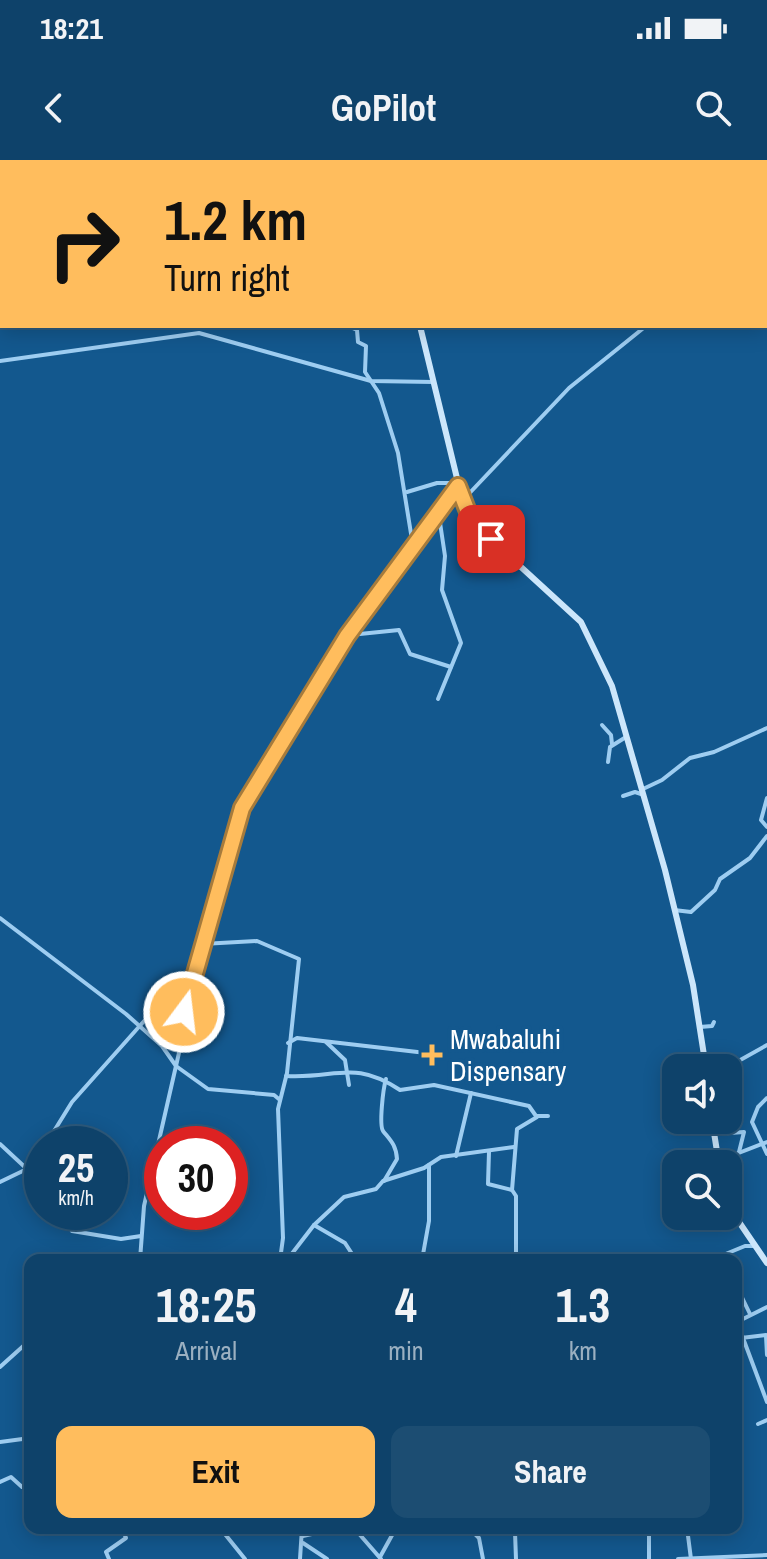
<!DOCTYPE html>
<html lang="en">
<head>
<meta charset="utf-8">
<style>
  :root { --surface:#0e426a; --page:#1c4d72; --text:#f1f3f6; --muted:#9bb0c1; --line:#2e5b7e; --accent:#ffbd5d }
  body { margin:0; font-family:"Archivo Narrow",sans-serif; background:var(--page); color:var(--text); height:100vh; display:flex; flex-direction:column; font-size:30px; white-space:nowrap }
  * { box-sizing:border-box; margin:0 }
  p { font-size:26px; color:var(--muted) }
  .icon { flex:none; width:44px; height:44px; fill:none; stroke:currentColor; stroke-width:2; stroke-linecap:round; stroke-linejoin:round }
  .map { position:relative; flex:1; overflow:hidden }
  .details { position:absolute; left:24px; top:1094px; width:718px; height:280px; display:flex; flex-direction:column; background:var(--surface); border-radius:16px; box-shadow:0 4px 20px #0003,0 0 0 2px var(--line) }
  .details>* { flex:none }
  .top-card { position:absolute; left:0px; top:0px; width:768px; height:168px; box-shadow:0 4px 20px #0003,0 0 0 2px var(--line); background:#ffbd5d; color:#111; overflow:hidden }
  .controls { position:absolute; left:662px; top:894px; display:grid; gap:16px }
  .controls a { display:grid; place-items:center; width:80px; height:80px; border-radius:16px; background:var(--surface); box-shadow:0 4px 20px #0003,0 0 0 2px var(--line); font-size:40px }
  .speed { position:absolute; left:24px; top:966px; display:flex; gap:16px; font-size:40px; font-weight:700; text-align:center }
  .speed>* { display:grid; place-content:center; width:104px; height:104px; border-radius:50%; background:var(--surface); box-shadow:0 4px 20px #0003,0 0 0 2px var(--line); line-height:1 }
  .speed small { font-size:20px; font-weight:400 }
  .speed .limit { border:12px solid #d22; background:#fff; color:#111 }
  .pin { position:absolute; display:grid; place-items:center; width:68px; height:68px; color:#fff; margin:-34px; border-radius:16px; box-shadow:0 4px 12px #0006 }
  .me { position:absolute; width:88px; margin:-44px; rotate:15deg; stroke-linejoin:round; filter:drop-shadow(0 0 6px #0008) }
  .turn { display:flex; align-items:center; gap:28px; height:168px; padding:0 32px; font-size:36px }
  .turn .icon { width:104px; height:104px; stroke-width:2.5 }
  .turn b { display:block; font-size:56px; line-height:68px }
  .eta { display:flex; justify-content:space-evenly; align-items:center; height:136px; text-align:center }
  .eta b { font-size:48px; font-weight:800; line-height:56px }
  .button { display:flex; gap:16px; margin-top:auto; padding:16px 32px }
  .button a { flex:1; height:92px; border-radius:16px; background:var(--accent); color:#111; font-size:32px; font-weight:800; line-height:92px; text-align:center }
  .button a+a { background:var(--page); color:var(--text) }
  .status { display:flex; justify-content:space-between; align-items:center; height:56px; padding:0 40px; background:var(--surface); direction:ltr }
  .status svg { height:22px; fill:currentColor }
  header { display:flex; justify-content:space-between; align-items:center; height:104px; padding:0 32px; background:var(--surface); font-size:36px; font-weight:800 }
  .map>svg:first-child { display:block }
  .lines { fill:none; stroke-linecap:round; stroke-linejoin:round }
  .street { stroke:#9ecdf1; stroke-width:4 }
  .secondary { stroke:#cce6fb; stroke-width:6 }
  .route-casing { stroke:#a67b3c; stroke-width:20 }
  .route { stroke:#ffbd5d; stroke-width:14 }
  .poi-dot { fill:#ffbd5d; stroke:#13588e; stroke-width:3 }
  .labels { text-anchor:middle; stroke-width:8; stroke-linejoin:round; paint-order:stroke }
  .poi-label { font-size:28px; fill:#fff; stroke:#13588e; text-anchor:start }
</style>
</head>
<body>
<div class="status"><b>18:21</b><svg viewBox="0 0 49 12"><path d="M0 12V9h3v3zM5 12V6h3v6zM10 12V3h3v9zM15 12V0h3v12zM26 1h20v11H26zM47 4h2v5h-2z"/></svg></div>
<header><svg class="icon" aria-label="back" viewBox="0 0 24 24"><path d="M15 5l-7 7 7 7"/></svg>GoPilot<svg class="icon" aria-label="search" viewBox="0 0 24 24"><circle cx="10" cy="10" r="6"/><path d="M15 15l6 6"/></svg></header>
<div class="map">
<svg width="767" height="1399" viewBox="0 0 767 1399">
  <rect width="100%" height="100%" fill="#13588e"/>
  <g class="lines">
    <!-- street -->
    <g class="street">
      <path d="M520 0V2"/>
      <path d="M697 0 698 2"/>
      <path d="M766 8H767"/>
      <path d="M0 16H2"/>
      <path d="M766 81H767"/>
      <path d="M348 166 357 170 358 182 366 186 365 212 379 233 398 293 413 386"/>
      <path d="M0 201 199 173 371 221 434 222"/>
      <path d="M407 332 437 323H457"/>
      <path d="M463 340 569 228 646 166"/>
      <path d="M350 475 399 470 410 494 451 507"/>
      <path d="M438 539 461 483 442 430 445 396 439 356"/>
      <path d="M602 565 611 575 612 584"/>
      <path d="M608 602 610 587 626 577"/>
      <path d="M643 629 662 620 690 598 714 592 767 568"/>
      <path d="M623 636 635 632 644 635"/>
      <path d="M767 638 761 660 767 667"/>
      <path d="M674 750 691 752 715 730 720 719 750 698 767 676"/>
      <path d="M0 758 126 854 162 886 176 906 208 929 274 935 280 940"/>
      <path d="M202 784 257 781 299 799 287 913 278 949 283 1078 280 1100"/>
      <path d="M700 867 712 866 714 862"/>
      <path d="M326 882 345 900 349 925"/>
      <path d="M288 883 297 878 426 893"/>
      <path d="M726 908 767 885"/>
      <path d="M286 916C337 919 353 899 400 930L434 925 529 946 536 956H548"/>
      <path d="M767 938 758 947 752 962 767 994"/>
      <path d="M715 974 744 972 739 992"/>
      <path d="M0 984 42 1023"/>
      <path d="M46 984 72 942 145 860 187 835"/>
      <path d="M489 992 488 1024 512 1030 516 1036V1100"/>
      <path d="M456 996 471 933"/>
      <path d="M718 1001 767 982"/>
      <path d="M384 1021 397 999C396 985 391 981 383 971 379 965 383 929 386 919"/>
      <path d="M0 1022 29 1008 42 991"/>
      <path d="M512 1030 517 969 537 957"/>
      <path d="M61 1052 72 1071 121 1079 141 1076"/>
      <path d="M314 1065 345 1083 356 1100"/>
      <path d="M688 1070 716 1056"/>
      <path d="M140 1100 144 1046 181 884 184 852 235 665 257 623 347 476 458 326"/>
      <path d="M287 1100 314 1065 344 1037 376 1029 383 1021 424 1008 441 997 514 987"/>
      <path d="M422 1100 429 1061V1005"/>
      <path d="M711 1100 745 1086H755"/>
      <path d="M736 1125 750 1154"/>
      <path d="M767 1147 737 1162 767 1242"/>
      <path d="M766 1176 767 1195"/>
      <path d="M741 1178 766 1175"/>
      <path d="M0 1207 30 1180"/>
      <path d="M758 1264 767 1260"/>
      <path d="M0 1282 30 1278"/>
      <path d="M0 1322 11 1317 22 1327 30 1325"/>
      <path d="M220 1368 245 1399"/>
      <path d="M354 1368 381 1399"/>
      <path d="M469 1368 479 1378 483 1399"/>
      <path d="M502 1368 515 1372"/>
      <path d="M649 1368V1399"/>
      <path d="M687 1368 691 1399"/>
      <path d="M166 1370 169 1368"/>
      <path d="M303 1376 338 1368"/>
      <path d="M303 1383 327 1399"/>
      <path d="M380 1397 396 1368"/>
      <path d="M109 1399 106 1392 126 1378 122 1368"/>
      <path d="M300 1399 302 1368"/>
      <path d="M516 1399 515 1372 590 1368"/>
      <path d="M678 1399 767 1395"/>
    </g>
    <!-- secondary -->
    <g class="secondary">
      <path d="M355 0 356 2"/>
      <path d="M420 166 463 343 485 374 581 462 612 526 665 710 693 825 706 908"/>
      <path d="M712 960 719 1004"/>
      <path d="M728 1036 737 1059 767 1103"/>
    </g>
  </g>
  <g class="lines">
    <!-- route casing -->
    <g class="route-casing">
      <path id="route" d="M184 852 242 648 347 476 458 326 470 357 491 379"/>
    </g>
    <!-- route -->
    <use href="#route" class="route"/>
  </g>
  <!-- markers -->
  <path class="poi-dot" d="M428 883h8v8h8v8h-8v8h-8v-8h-8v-8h8z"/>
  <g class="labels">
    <!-- poi labels -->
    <g class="poi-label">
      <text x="450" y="889">Mwabaluhi<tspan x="450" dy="32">Dispensary</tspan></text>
    </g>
  </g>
</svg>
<div class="controls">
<a><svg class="icon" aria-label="sound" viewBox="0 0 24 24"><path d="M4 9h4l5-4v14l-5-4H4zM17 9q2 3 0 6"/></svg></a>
<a><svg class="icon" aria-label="search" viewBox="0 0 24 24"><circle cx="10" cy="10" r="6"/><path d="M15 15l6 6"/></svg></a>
</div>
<div class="speed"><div>25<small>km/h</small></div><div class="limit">30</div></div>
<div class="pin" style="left:491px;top:379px;background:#d93025"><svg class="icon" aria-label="arrive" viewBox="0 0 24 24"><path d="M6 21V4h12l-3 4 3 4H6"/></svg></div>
<svg class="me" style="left:184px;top:852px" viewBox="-20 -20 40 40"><circle r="17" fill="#ffbd5d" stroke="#fff" stroke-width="3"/><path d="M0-11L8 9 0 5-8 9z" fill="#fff"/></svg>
<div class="top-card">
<div class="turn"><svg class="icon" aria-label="right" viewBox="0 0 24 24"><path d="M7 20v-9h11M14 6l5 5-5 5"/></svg><div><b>1.2 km</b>Turn right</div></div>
</div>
<section class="details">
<div class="eta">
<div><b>18:25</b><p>Arrival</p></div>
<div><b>4</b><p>min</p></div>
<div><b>1.3</b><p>km</p></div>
</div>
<div class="button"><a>Exit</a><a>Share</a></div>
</section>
</div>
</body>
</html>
